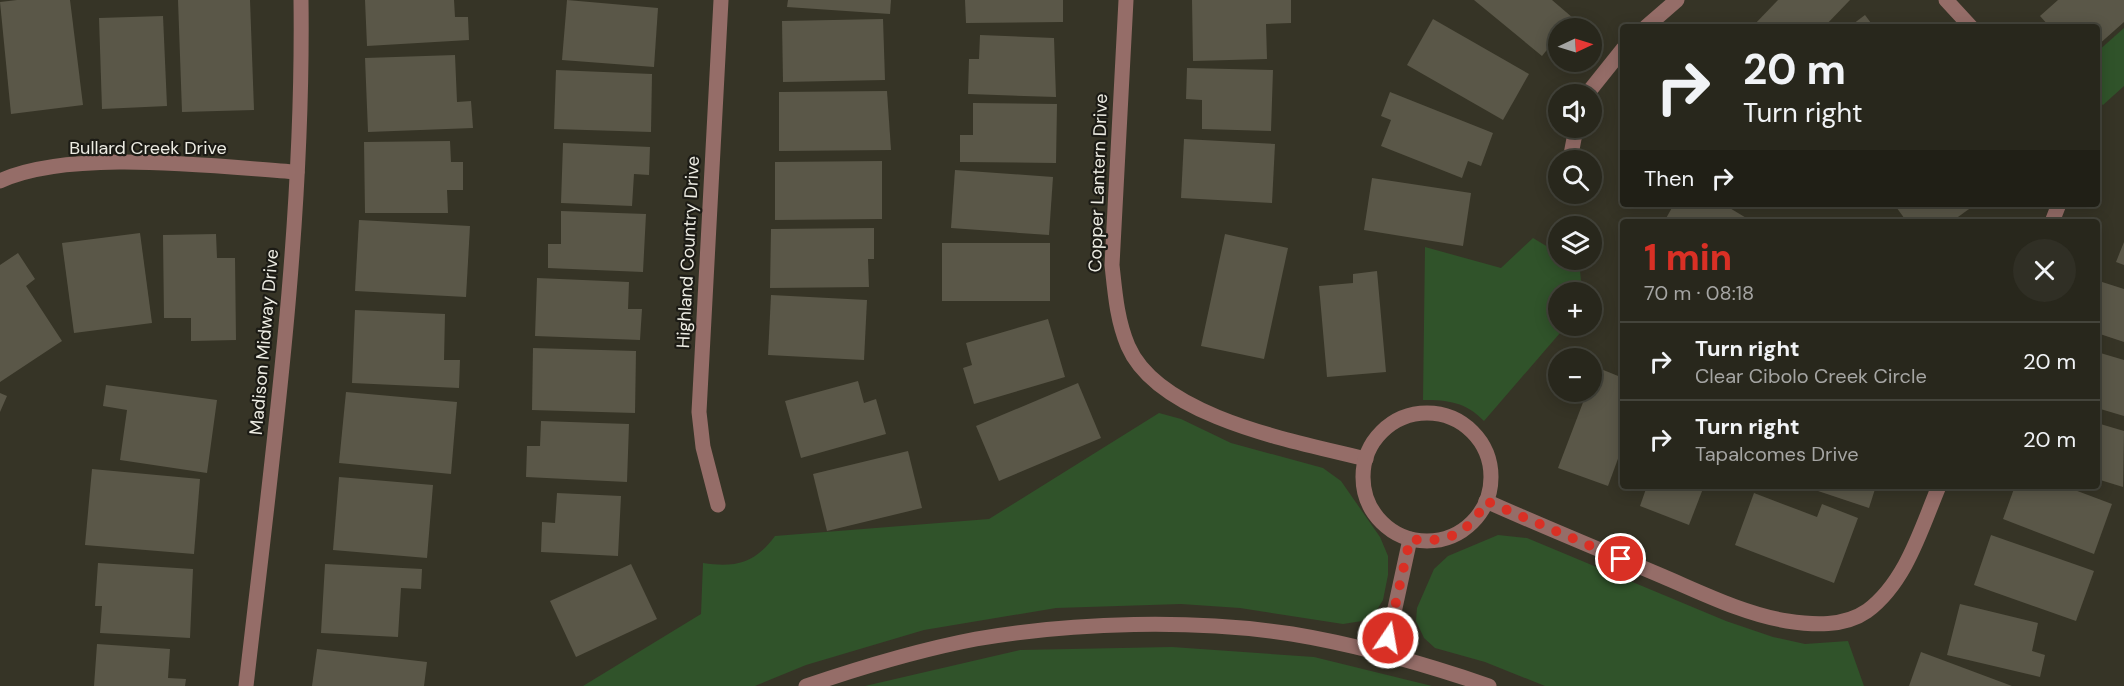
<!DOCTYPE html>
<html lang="en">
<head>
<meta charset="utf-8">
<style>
  :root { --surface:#28271c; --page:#302f25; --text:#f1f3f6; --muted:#a5a5a3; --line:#44443b; --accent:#d93025 }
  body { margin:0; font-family:"DM Sans",sans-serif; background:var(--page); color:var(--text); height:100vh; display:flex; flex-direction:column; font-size:22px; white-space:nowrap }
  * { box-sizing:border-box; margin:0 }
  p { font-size:20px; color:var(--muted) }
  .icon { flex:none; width:33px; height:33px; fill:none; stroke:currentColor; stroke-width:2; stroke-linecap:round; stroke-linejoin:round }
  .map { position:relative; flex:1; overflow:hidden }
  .side { position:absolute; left:1620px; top:219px; width:480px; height:270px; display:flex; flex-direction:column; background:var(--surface); border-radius:6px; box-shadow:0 3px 15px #0003,0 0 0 2px var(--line) }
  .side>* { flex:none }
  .hud { position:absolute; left:1620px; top:24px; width:480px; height:183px; border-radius:6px; box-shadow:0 3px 15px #0003,0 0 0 2px var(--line); background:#28271c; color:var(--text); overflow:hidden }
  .needle { width:39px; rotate:86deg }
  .controls { position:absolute; left:1548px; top:18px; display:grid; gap:12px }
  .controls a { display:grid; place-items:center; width:54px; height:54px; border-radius:50%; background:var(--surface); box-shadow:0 3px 15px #0003,0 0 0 2px var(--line); font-size:30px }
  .pin { position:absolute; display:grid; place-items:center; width:51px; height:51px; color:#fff; margin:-26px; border:3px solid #fff; border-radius:50%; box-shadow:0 2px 6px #0007 }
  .me { position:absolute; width:66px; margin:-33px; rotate:12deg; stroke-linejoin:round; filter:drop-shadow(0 0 4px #0008) }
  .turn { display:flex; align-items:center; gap:21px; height:126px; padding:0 24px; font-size:27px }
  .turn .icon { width:78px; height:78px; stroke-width:2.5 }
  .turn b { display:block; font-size:42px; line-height:51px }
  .then { display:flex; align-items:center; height:57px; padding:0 24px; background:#0003; gap:12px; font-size:22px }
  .round { display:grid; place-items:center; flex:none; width:63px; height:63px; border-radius:32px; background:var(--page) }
  .head { display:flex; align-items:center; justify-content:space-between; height:102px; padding:0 24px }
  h1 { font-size:36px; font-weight:800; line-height:45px; color:var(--accent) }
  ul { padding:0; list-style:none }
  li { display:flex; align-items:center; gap:18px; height:78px; padding:0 24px; border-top:2px solid var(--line) }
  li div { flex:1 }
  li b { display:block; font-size:22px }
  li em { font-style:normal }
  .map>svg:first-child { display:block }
  .green { fill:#30532a }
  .building { fill:#5a5748 }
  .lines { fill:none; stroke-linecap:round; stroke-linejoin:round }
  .minor { stroke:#956d68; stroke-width:15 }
  .route { stroke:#d93025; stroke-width:10; stroke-dasharray:0 18 }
  .labels { text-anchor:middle; stroke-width:4.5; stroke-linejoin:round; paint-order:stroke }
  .street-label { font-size:18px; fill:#edece3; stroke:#1c1b15 }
</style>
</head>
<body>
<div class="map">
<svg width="2124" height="686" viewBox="0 0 2124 686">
  <rect width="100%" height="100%" fill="#363426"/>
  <!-- green -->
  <g class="green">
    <path d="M2124 28V86L2103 105 2097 101V52Z"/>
    <path d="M1533 238 1558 253V260H1579L1582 292H1558V326H1566L1484 421C1466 402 1448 400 1423 400L1425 247 1501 268Z"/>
    <path d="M1159 413 1181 419 1231 443 1323 468 1341 481 1380 537 1388 556V575L1383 600 1375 613 1362 621 1343 624 1240 608 1181 604 1056 608 924 630 806 665 755 686H583L701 614 703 563C735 568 755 563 775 536L989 519Z"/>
    <path d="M1498 535 1527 538 1726 621 1773 637 1805 644 1848 641 1864 686H1545L1485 662 1435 648 1424 638 1416 621 1417 608 1434 569 1448 556Z"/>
    <path d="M1172 647 1314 657 1432 686H865L1020 650Z"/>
  </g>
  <!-- building -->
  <g class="building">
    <path d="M17 0H70L83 105 11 114 0 2Z"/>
    <path d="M178 0H250L254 110 182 112Z"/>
    <path d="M365 0H454L455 17H468L469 40 367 46Z"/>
    <path d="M567 0 658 8 654 67 562 60Z"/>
    <path d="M788 0H891L890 14 787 7Z"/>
    <path d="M965 0H1063V22L966 23Z"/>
    <path d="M1192 0H1291V23L1266 24 1267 59 1193 61Z"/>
    <path d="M1474 0H1552L1573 18 1565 28H1558V36L1542 56Z"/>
    <path d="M1778 0H1850L1824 27H1752Z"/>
    <path d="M2058 0H2124V22L2097 46V27H2050L2040 16Z"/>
    <path d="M1865 15 1874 27H1849Z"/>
    <path d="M163 16 167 106 102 109 99 18Z"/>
    <path d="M883 19 885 80 783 82 782 21Z"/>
    <path d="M1433 19 1529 74 1503 120 1407 65Z"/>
    <path d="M980 35 1054 38 1056 97 968 94 969 59H979Z"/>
    <path d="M455 55 457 102 471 101 473 128 368 132 365 58Z"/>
    <path d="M1187 68 1273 70 1271 131 1202 129V100L1186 99Z"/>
    <path d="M556 70 652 74 651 132 554 129Z"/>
    <path d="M887 91 891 150 779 151V92Z"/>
    <path d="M1390 92 1493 133 1481 166 1468 161 1462 178 1381 146 1391 120 1381 116Z"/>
    <path d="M973 103 1057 104 1056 163 960 162V135H973Z"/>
    <path d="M1184 139 1275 144 1272 203 1181 198Z"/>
    <path d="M450 141 451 162H463V190H447L448 213H365L364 142Z"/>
    <path d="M563 143 650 147 649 175 634 174 632 206 561 203Z"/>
    <path d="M882 161V219L775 220V162Z"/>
    <path d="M955 170 1053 177 1049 235 951 228Z"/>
    <path d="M1372 178 1471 193 1463 246 1364 230Z"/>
    <path d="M1674 204H1723L1753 222H1664Z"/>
    <path d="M1894 204H1976L1951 222H1907Z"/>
    <path d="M561 211 646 214 643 272 548 268V244H561Z"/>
    <path d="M359 220 470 226 466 297 355 291Z"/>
    <path d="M874 228V259H868L869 287 770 288 771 229Z"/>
    <path d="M140 233 152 323 74 333 62 243Z"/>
    <path d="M216 234 217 258H235L236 340 191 341V318H164L163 235Z"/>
    <path d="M1225 234 1288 248 1264 359 1201 346Z"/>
    <path d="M2124 242V265L2116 262Z"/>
    <rect x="942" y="243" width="108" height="58"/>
    <path d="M18 253 35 279 26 286 62 341 0 382V265Z"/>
    <path d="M1377 271 1386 372 1327 377 1319 286 1353 283V274Z"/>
    <path d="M537 278 629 282 628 309H642L640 340 535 336Z"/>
    <path d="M2099 281 2124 289V342L2097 333Z"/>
    <path d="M771 295 867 300 864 360 768 355Z"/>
    <path d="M355 310 445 314 444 360H460L459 388 352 383Z"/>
    <path d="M1048 319 1065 377 974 404 963 368 972 365 966 343Z"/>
    <path d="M533 348 636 351 635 413 532 410Z"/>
    <path d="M2097 352 2124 360V416L2097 408Z"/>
    <path d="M1596 367 1623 378V445L1608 486 1558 468 1587 392H1592V379Z"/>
    <path d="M858 381 864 403 876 399 886 434 801 458 785 401Z"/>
    <path d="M1078 383 1101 438 999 481 976 426Z"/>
    <path d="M106 385 217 400 207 473 120 460 127 410 103 406Z"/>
    <path d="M346 392 457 402 451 474 339 463Z"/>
    <path d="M0 393 7 396 0 412Z"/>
    <path d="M541 421 629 424 627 482 526 477 527 446H540Z"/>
    <path d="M2097 423 2124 431 2123 487 2097 479Z"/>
    <path d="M908 451 922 508 827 531 813 474Z"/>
    <path d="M92 469 200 479 194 554 85 545Z"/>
    <path d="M339 477 433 485 427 558 333 550Z"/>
    <path d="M1647 486H1704L1689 525 1640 506Z"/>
    <path d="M1803 486H1876L1869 508Z"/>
    <path d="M2015 486H2064L2112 504 2094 554 2003 519Z"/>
    <path d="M557 493 621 496 618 556 541 552 542 522 555 523Z"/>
    <path d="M1754 493 1817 517 1822 504 1858 518 1834 583 1735 545Z"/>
    <path d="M1991 535 2094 571 2076 621 1974 585Z"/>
    <path d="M98 563 193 569 190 638 100 633 102 606H95Z"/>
    <path d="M325 564 422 569 421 589 401 588 398 637 321 633Z"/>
    <path d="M631 564 657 619 576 657 550 601Z"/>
    <path d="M1960 604 2038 623 2032 651 2045 655 2040 677 1947 655Z"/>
    <path d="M97 644 170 649 168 678 186 679 185 686H94Z"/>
    <path d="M317 649 427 662 424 686H312Z"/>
    <path d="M1921 652 2012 686H1909Z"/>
  </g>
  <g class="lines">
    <!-- minor -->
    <g class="minor">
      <path d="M1126 0 1112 265C1115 293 1117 320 1128 346 1159 418 1298 442 1366 459"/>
      <path d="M1946 0 1971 27"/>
      <path d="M1646 27 1677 0"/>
      <path d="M1587 94 1623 49"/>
      <path d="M1570 160 1576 128"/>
      <path d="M0 181C71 148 218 167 297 172"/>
      <path d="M2052 222 2059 204"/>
      <circle cx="1427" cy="477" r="64"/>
      <path d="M1486 501C1544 527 1603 551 1662 576 1702 593 1744 614 1787 621 1813 625 1844 627 1867 611 1906 582 1921 529 1939 486"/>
      <path d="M718 505 703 447 699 412 721 0"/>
      <path d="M1385 654 1410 539"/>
      <path d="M246 686C272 458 304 230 301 0"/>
      <path d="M806 686C862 667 918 650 976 639 1074 622 1194 619 1292 634 1359 645 1425 664 1489 686"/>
    </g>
  </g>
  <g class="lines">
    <!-- route -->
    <path class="route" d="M1388 638 1410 539C1446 544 1469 534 1486 501L1621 559"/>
  </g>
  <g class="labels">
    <!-- street labels -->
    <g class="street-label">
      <text x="148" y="154">Bullard Creek Drive</text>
      <text transform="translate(1098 183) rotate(-88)" y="6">Copper Lantern Drive</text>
      <text transform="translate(688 252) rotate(-87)" y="6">Highland Country Drive</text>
      <text transform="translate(264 342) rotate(-85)" y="6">Madison Midway Drive</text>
    </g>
  </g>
</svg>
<div class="controls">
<a><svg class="needle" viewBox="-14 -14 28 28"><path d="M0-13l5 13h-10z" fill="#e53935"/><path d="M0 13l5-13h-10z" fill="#a5a5a3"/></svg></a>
<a><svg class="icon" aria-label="sound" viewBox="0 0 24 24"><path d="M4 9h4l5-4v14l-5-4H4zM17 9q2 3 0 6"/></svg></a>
<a><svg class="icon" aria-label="search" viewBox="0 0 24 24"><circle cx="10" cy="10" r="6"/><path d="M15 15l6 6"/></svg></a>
<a><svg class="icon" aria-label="layers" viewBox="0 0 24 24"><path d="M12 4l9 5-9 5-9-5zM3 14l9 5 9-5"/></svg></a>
<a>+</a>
<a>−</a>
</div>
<div class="pin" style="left:1621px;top:559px;background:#d93025"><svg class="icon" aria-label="arrive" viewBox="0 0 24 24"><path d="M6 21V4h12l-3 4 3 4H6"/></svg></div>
<svg class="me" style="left:1388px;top:638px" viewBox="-20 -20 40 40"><circle r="17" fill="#d93025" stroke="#fff" stroke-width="3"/><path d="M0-11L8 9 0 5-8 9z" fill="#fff"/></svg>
<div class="hud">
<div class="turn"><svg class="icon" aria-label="right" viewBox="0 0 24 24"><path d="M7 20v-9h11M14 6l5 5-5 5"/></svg><div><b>20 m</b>Turn right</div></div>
<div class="then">Then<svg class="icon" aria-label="right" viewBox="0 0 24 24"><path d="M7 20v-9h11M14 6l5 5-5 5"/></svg></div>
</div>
<section class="side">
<div class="head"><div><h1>1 min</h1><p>70 m · 08:18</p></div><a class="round"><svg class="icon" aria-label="close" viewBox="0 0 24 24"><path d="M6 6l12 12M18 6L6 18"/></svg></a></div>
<ul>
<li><svg class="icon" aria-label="right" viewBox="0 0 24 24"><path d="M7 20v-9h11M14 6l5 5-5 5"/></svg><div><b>Turn right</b><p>Clear Cibolo Creek Circle</p></div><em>20 m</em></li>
<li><svg class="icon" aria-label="right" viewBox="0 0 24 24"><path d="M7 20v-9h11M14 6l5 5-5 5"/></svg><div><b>Turn right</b><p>Tapalcomes Drive</p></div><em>20 m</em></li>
</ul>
</section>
</div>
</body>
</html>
